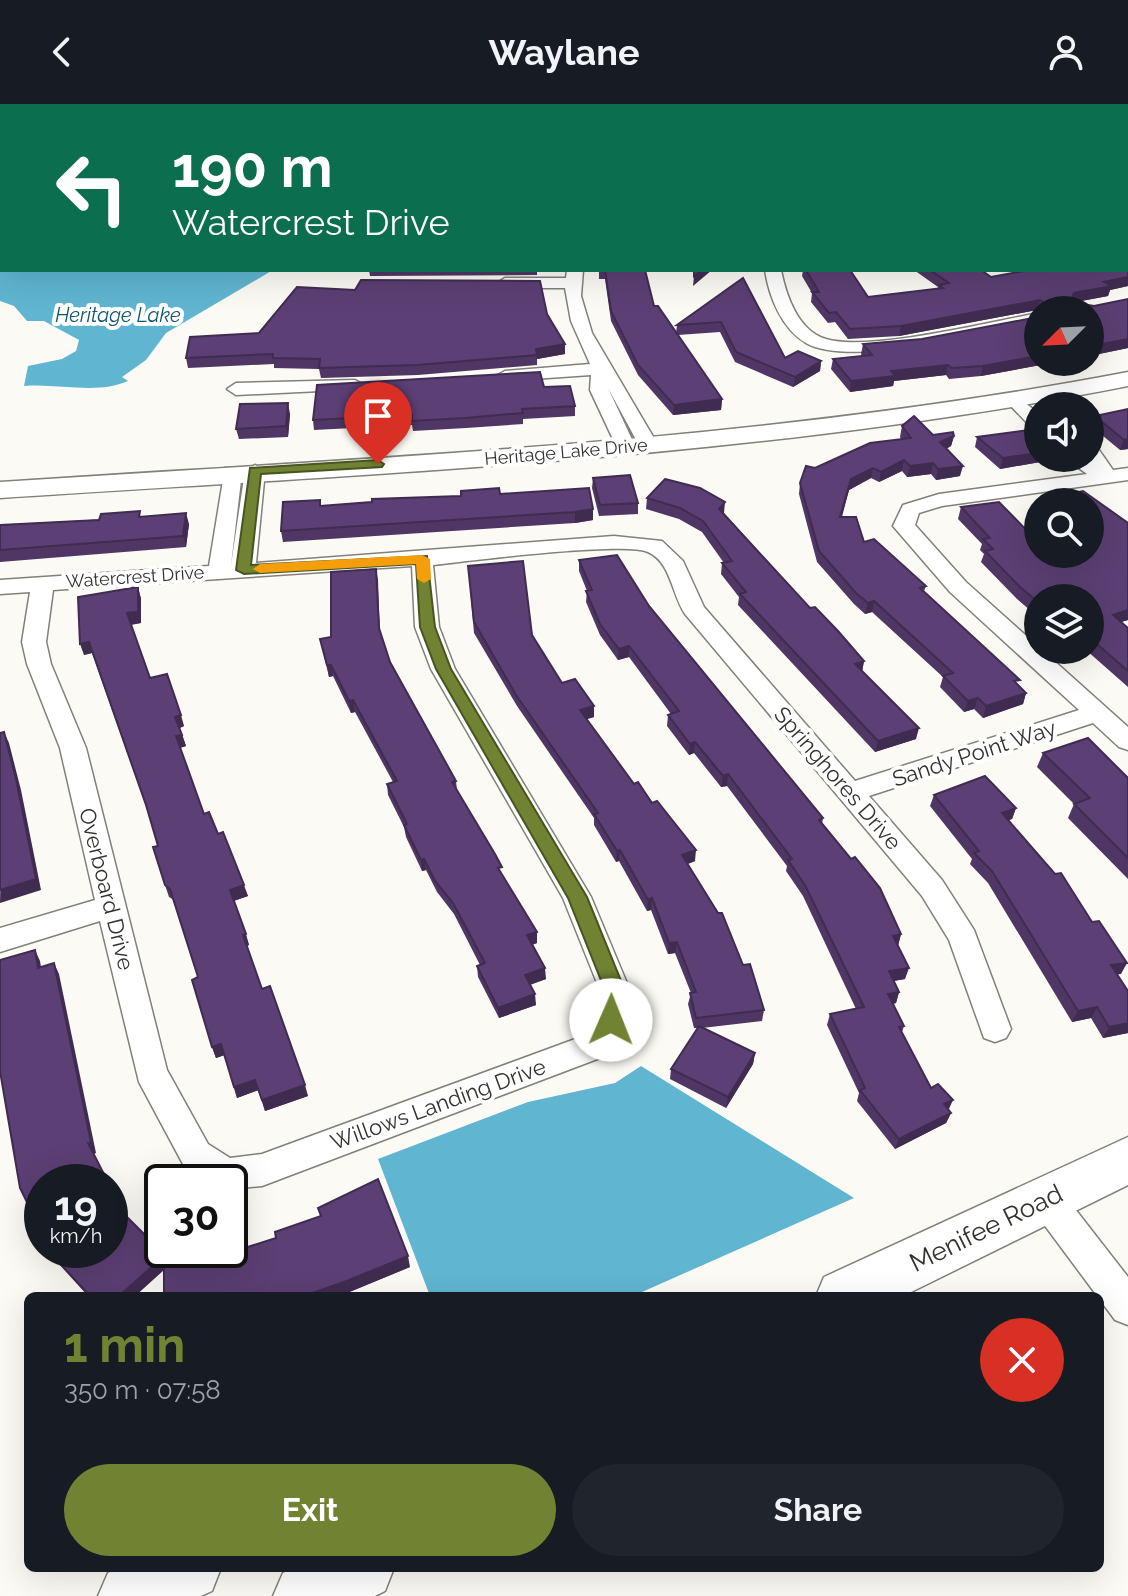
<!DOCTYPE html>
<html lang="en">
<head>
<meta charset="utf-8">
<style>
  :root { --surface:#171b24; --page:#20242c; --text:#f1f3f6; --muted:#9ea1a6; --accent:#718333 }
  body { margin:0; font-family:Raleway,sans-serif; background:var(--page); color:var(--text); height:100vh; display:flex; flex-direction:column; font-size:30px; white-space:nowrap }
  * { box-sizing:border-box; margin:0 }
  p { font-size:26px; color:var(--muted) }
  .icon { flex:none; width:44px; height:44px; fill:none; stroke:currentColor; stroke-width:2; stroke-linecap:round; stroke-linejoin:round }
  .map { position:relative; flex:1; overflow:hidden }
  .drawer { position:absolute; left:24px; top:1188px; width:1080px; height:280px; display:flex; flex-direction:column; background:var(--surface); border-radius:12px; box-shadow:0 8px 32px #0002 }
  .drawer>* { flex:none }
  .guide { position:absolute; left:0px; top:0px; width:1128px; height:168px; box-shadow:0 8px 32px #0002; background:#0b6e4f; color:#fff; overflow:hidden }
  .needle { width:52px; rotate:246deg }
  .tools { position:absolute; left:1024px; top:192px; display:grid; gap:16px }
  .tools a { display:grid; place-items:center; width:80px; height:80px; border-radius:50%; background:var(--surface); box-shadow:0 8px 32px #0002; font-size:40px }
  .speed { position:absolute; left:24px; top:1060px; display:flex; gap:16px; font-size:40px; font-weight:700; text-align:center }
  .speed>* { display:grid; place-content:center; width:104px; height:104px; border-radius:50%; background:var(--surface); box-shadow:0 8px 32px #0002; line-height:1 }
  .speed small { font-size:20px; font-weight:400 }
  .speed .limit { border:4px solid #111; border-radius:12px; background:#fff; color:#111 }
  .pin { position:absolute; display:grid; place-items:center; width:68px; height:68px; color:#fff; margin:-82px -34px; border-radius:50% 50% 50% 0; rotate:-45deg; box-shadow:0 0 8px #0007 }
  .pin .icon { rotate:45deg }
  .me { position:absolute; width:88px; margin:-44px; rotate:1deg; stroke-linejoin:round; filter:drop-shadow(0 0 6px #0008) }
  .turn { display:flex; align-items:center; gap:28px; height:168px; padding:0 40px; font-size:36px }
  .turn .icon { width:104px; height:104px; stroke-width:2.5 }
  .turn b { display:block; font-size:56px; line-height:68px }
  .round { display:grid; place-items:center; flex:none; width:84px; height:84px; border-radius:42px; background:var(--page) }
  .head { display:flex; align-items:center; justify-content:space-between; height:136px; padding:0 40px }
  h1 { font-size:48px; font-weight:700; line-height:60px; color:var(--accent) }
  .cta { display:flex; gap:16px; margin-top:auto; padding:16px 40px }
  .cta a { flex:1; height:92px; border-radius:48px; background:var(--accent); color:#fff; font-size:32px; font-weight:700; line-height:92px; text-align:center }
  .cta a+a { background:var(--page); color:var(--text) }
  header { display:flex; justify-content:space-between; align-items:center; height:104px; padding:0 40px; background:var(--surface); font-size:36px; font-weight:700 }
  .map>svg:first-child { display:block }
  .water { fill:#60b5d1 }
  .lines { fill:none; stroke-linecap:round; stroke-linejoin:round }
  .street-casing { stroke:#81807a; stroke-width:3 }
  .secondary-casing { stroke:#81807a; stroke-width:3 }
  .primary-casing { stroke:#81807a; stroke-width:3 }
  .street { fill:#fff; fill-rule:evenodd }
  .secondary { fill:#fff; fill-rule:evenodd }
  .primary { fill:#fff; fill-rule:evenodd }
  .wall { fill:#4f3664 }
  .shaded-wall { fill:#402c51 }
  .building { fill:#5c3f74; stroke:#402c51; stroke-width:2 }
  .route { fill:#718333; stroke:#495521; stroke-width:2 }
  .slow { fill:#f59e0b }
  .labels { text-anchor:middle; stroke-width:8; stroke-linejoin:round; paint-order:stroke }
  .far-street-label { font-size:18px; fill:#32322f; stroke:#fff }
  .far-water-label { font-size:20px; font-style:italic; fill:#0e566a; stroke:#fff }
  .street-label { font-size:22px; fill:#32322f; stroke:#fff }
  .near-street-label { font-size:26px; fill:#32322f; stroke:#fff }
</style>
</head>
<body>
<header><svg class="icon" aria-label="back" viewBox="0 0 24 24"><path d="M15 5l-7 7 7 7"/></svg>Waylane<svg class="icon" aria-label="person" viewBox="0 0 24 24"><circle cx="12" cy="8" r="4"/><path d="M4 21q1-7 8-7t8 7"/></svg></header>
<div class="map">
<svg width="1128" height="1492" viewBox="0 0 1128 1492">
  <rect width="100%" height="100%" fill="#fcfaf4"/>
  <!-- water -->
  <g class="water">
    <path d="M0 89 2 166H273L166 229 146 256 122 273 128 277C97 291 59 279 24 282L28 262 62 255 76 247 79 236 44 217H27L14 202 0 197Z"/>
    <path d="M641 962 854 1094 633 1192H430L378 1055 528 998 615 979Z"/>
  </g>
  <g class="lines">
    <!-- street casing -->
    <g class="street-casing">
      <g id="street">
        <path d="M123 0H141L142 2H124Z"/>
        <path d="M268 0H285L286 2H269Z"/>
        <path d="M567 166H583L581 192 592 229 658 341 655 345H641L608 284 636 344 633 348H619L590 286 591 271 505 277 496 272 505 267 590 260 571 217 565 184H505L497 179 505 174H566Z"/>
        <path d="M765 166H781C786 191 798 227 826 235 868 248 991 218 1038 209V219C989 229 848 264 806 239 782 225 769 193 765 166Z"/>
        <path d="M355 276 364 281 361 285 236 291 227 285 236 279Z"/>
        <path d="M1015 291 1038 309V325L1031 323 1006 297Z"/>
        <path d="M1090 341 1097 343 1113 366 1128 364V376L942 402 919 409 915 421 966 478 1128 623V646L1119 643 1093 619 869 692 942 776 974 826 1011 925 1006 934 995 938 984 934 949 836 922 792 685 510C672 491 671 458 648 448 623 437 470 457 433 461L439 523 455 565 591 793 629 884 627 916 600 954 262 1082 230 1085V1078H209L184 1062 139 978 100 817 0 848V824L95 796 60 644 27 560 22 538 30 488 0 490V476L209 462 225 364H239L242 368 231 461 245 367 255 361 265 367 256 459 614 432 662 437 683 457 704 503 855 677 1079 606 950 488 893 422 903 401 939 390 1087 370 1065 354H1090ZM412 462 415 523 431 565 563 794 599 884 596 912 578 934 262 1050 230 1054 208 1040 167 966 86 644 51 560 46 538 53 486Z"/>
        <path d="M1046 1079 1058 1083 1128 1173V1221L1115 1216 1034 1107 1028 1095 1034 1083Z"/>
      </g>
    </g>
    <!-- secondary casing -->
    <g class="secondary-casing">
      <g id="secondary">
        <path d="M0 0H15L2 2V7Z"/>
        <path d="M1128 268V282C757 355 376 369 0 394V378C376 353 757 339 1128 268Z"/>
      </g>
    </g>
    <!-- primary casing -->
    <g class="primary-casing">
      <g id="primary">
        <path d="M1128 1033V1081L903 1192H816L824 1173Z"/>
        <path d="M118 1464H221L212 1487 201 1492H98L108 1469Z"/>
        <path d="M293 1464H394L385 1487 375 1492H273L283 1469Z"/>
      </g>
    </g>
    <!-- street -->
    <use href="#street" class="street"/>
    <!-- secondary -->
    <use href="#secondary" class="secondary"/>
    <!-- primary -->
    <use href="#primary" class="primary"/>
  </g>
  <!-- wall -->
  <g class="wall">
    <path d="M865 0H1128V19L1126 18V2H869Z"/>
    <path d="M1128 21V182L1110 186 1108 192 1075 198 1094 202 1128 195V244L1099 250 1090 246V206H1037L899 232 848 235 835 218 828 219 811 198 812 189 802 172 803 166H850L868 193 938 185V183L914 166H981L991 173 1126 166Z"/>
    <path d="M369 166H548L537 167V171L370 172Z"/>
    <path d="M599 166H645L654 202 676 229 677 221 743 174 785 254 821 257 820 267 793 283 735 258 720 228 678 231 722 295 721 306 673 311 638 271 611 217 605 175H599Z"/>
    <path d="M547 210 565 250 537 255V261L418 271 321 274 319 265 274 264V260L188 264 186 254Z"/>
    <path d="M922 235 1046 260 981 272 949 275 946 271 894 277 893 282 850 288 831 265 833 255 862 252 861 250 863 240Z"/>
    <path d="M544 283 575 302V312L523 315V320L466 324 413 327 412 321 314 326 313 316Z"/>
    <path d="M1128 305V345L1120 346 1091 322 1095 312Z"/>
    <path d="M290 310 288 333 239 335 236 325Z"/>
    <path d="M902 322 933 331 954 332 951 342 946 345 960 372 936 376 931 370 907 373 902 367 879 378 871 374 849 386 842 413 864 438 926 482 924 487 1026 589 1023 600 983 614 974 605 964 608 940 583 943 573 872 508 865 510 854 500 817 458 799 390 800 379 815 364 901 335 900 333Z"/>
    <path d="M977 333 1038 354H1047L1046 357 1000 365 975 343Z"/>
    <path d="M593 374 638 399V410L599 412 592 384Z"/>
    <path d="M589 384 593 416 575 419 283 438 281 427 321 402Z"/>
    <path d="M1083 387 1128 419V516L1121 518 1128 524V583L1086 546H1090V494H1038V513L1017 495 981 458 984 450 980 446 982 440 958 415 961 403 999 398 1038 438V450H1090V398H1050L1052 394Z"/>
    <path d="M647 394 724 409 810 504 864 557 862 567 916 635 875 648 738 501 739 493 721 470 722 459H724L702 428 679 415 646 405Z"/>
    <path d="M142 413 189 420 186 443 0 458V421Z"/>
    <path d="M579 456 649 502 823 714 822 720 901 830 898 841 905 875 894 877 899 888 896 899 893 900 904 922 902 928 931 984 951 1009 946 1019 895 1045 857 997 859 989 827 921 830 910 856 905 803 792 786 767 787 762 727 682 721 683 694 649 689 651 667 622 668 611 671 610 629 553 618 556 600 531 586 498 587 487 579 467Z"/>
    <path d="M468 462 532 531 562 579 594 613 587 615 634 680 695 757 688 760 743 861 764 906 762 917 702 924 755 949 753 960 726 1004 670 975 671 965 698 924H694L688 900 691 889 675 849 668 850 651 806 647 807 619 757 616 758 594 721V714L517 602 474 529Z"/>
    <path d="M376 465 380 527 390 558 456 677 457 686 537 839 532 841 546 875 530 881 536 901 499 914 478 873 477 862 480 861 454 810 437 788 426 766 422 767 406 733 404 723 388 691 387 680 393 678 355 608 351 609 333 572 329 573 320 535 331 533Z"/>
    <path d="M138 483 141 495V519L131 520 150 574 184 622 180 624 186 642 180 644 204 710 218 730 248 792 234 797 249 841 247 842 262 885 308 992 265 1007 258 986 237 994 224 951 216 954 212 943 198 873 174 796 169 793 165 781 158 742 146 702 92 549 84 551Z"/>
    <path d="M1043 649 1128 674V775L1068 714 1074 700 1037 663Z"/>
    <path d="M934 691 1016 704 1012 715 1009 716 1121 870H1117L1128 887V929L1103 934 1091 914 1072 918 988 779 970 760 972 755 930 702Z"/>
    <path d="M234 1148 410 1163 347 1189 164 1166 135 1192H88L59 1160 52 1151H165Z"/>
  </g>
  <!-- shaded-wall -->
  <g class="shaded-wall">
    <path d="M702 166H712L693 182 694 172Z"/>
    <path d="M1128 173V182L1110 186 1108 192 1071 199 1070 198 1074 189 1104 178Z"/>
    <path d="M1040 196 1037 206 899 232 901 222Z"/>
    <path d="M1128 235V244L1099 250 1102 240Z"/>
    <path d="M1095 236 1092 246H1090V237Z"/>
    <path d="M565 240V250L537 255 536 245Z"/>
    <path d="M1038 252V258H1046V260L981 272 983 262Z"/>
    <path d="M821 257 820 267 793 283 795 273Z"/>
    <path d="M948 261 946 271 894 277 893 282 850 288 851 277 891 267Z"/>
    <path d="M722 295 721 306 673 311 674 301Z"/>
    <path d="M288 299 290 310 288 333 286 322Z"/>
    <path d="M954 332 951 342 938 349 940 338Z"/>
    <path d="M1128 335V345L1120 346 1124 336Z"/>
    <path d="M1038 349V354H1047L1046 357 1000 365 1003 354Z"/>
    <path d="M904 356 902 367 879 378 881 368Z"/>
    <path d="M933 359 931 370 907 373 910 362Z"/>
    <path d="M963 362 960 372 936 376 938 365Z"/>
    <path d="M873 364 871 374 849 386 838 424 851 375Z"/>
    <path d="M725 398 724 409 718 415 719 405Z"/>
    <path d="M593 405V416L575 419V408Z"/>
    <path d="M186 409 189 420 186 443 183 432Z"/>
    <path d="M376 465 378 476 380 535 379 524Z"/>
    <path d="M138 483 141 495V519L131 521 127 509Z"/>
    <path d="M874 497 872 508 865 510 868 499Z"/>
    <path d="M1128 506V516L1108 522 1113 511Z"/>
    <path d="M89 538 92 549 84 551 80 540Z"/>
    <path d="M629 542V553L618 556 619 545Z"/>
    <path d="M864 557 862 568 855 560Z"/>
    <path d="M327 561H331L333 572 329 573Z"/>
    <path d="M1026 589 1023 600 983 614 986 602Z"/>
    <path d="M978 594 974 605 964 608 968 597Z"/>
    <path d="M353 596 355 608 351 609 349 597Z"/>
    <path d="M594 602V613L580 617V606Z"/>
    <path d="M181 611 184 622 179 624 175 613Z"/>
    <path d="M919 624 916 635 875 648 878 637Z"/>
    <path d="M4 628 9 639 21 686 41 786 0 799Z"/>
    <path d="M182 631 186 642 179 644 176 632Z"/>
    <path d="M695 638 694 649 689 651 690 640Z"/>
    <path d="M728 670 727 682 721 683 723 672Z"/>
    <path d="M1016 704 1012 715 998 720 1002 709Z"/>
    <path d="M620 746 619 757 616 758 617 747Z"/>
    <path d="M696 746 695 757 681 762 682 751Z"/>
    <path d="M424 755 426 766 422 767 421 756Z"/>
    <path d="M244 781 248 792 233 797 230 786Z"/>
    <path d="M652 794 651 806 647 807 648 796Z"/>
    <path d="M537 828V839L528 842 527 831Z"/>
    <path d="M246 830 249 841 246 842 243 831Z"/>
    <path d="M901 830 898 842 893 832Z"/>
    <path d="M677 838 675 849 668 850 669 839Z"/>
    <path d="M35 846 40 857 43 875 38 864Z"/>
    <path d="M54 859 59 870 96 1049 94 1050 88 1039Z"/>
    <path d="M1127 859 1121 870 1106 872 1111 861Z"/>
    <path d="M545 864 546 875 526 882 525 871Z"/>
    <path d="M909 864 905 875 886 878 889 867Z"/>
    <path d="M899 888 896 899 884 901 888 890Z"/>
    <path d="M535 890 536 901 499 914 498 904Z"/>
    <path d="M1097 903 1091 914 1072 918 1078 907Z"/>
    <path d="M1128 919V929L1103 934 1109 923Z"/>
    <path d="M221 940 225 951 216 954 212 943Z"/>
    <path d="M755 949 753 960 726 1004 728 993Z"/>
    <path d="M255 976 259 986 237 994 234 983Z"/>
    <path d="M305 981 308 992 265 1007 262 996Z"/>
    <path d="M953 996 948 1007 944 1000Z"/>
    <path d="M951 1009 946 1019 895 1045 899 1035Z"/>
    <path d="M110 1081 115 1089 110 1092Z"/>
    <path d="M165 1151 170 1160 135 1192H119Z"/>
    <path d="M408 1152 410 1163 347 1189 339 1192H304Z"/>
  </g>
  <!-- building -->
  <g class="building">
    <path d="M752 0H796L798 2H744Z"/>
    <path d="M881 0H1128V11L1126 19V2H884Z"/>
    <path d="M1126 21H1128V173L1104 178 1112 182 1074 189 1070 198 1094 202 1128 195V235L1102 240 1095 236 1090 237V206H1042L1044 199 1040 196 901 222 850 225 836 208 829 209 812 188H819L806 166H850L868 193 943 184 939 181 949 179 930 166H981L991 173 1029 166H1126Z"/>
    <path d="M605 166H645L654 202H658L722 295 674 301 638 261 611 207Z"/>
    <path d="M694 166H702L694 172Z"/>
    <path d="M743 174 785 254 798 247 821 257 795 273 736 248 721 218 677 221Z"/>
    <path d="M361 176 540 177 547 210 565 240 536 245 537 251 417 261 319 264 320 255 273 254V250L186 254 190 233 259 229 297 183 355 186Z"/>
    <path d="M1038 213V252L983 262 952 264 948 261 891 267 895 272 851 277 833 255 872 251 863 240 922 235Z"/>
    <path d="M540 268 544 283 570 282 575 302 522 305 523 309 465 314 412 317V311L313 316 317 281Z"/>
    <path d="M288 299 286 322 236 325 240 300Z"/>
    <path d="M1128 305V335L1124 336 1095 312Z"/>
    <path d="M914 312 933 331 953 328 954 332 940 338 963 362 938 365 933 359 910 362 904 356 881 368 873 364 851 375 840 413H856L864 438 874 435 926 482 920 484 1020 576 1014 577 1026 589 986 602 978 594 968 597 943 572 953 569 874 497 868 499 856 489 819 447 800 379 806 362 815 364 870 339 911 334 902 322Z"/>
    <path d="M1029 326 1038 335V349L1003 354 977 333Z"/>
    <path d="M630 371 638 399 600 401 593 374Z"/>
    <path d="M665 375 700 384 725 398 719 405 810 504 815 503 838 527 864 557 855 560 919 624 878 637 740 490 746 488 722 459 732 457 703 417 680 404 647 394Z"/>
    <path d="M499 384 500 390 589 384 593 405 575 408 281 427 283 398 320 396V402L372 398V395L461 392V387Z"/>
    <path d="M1083 387 1128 419V506L1113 511 1128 524V567L1090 534V494H1038V498L1021 484 985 447 993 445 983 435 990 434 961 403 999 398 1038 438V450H1090V398H1056L1052 394Z"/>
    <path d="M140 407 139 413 186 409 183 432 0 446V421L99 416 101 410Z"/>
    <path d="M617 451 649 502 823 714 819 716 851 755 855 753 880 784 901 830 893 832 909 864 889 867 899 888 888 890 904 922 899 923 931 984 938 980 953 996 944 1000 951 1009 899 1035 860 986 865 984 830 910 864 903 805 781 788 756 792 755 728 670 723 672 695 638 690 640 668 611 679 607 629 542 619 545 600 520 586 487 592 486 579 456Z"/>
    <path d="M523 457 532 531 562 579 575 575 594 602 580 606 634 680 638 678 652 699 657 697 696 746 682 751 718 809H722L743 861 750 860 764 906 696 914 690 889 696 888 677 838 669 839 652 794 648 796 620 746 617 747 594 710 598 709 516 591 474 518 468 462Z"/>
    <path d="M376 465 379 524 390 558 456 677 452 678 495 750 502 763 498 764 537 828 527 831 545 864 525 871 535 890 498 904 477 862 485 859 453 799 435 777 424 755 421 756 404 721 407 720 387 680 397 677 353 596 349 597 331 561H327L320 535 331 533V468Z"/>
    <path d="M138 483V508L127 509 150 574 167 570 181 611 175 613 182 631 176 632 204 710 209 708 218 730 223 728 244 781 230 786 246 830 243 831 262 885 270 882 305 981 262 996 255 976 234 983 221 940 212 943 192 876 198 873 170 785 165 781 153 743 158 742 146 701 89 538 80 540 78 493Z"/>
    <path d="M4 628 16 675 36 775 0 786V629Z"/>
    <path d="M1088 634 1128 674V754L1074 700 1090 694 1043 649Z"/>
    <path d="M985 672 1016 704 1002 709 1055 770 1061 769 1092 818 1099 817 1127 859 1111 861 1128 887V919L1109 923 1097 903 1078 907 992 767 974 749 979 747 934 691Z"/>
    <path d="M35 846 38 864 54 859 91 1038 88 1039 108 1078H42V1129L20 1084 0 967V856Z"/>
    <path d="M699 922 755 949 728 993 671 965Z"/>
    <path d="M378 1075 408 1152 344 1178 304 1192H164V1151L204 1146H230V1143H232V1148L276 1134 275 1128 321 1112 318 1104Z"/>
    <path d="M110 1096 165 1151 119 1192H90L52 1151 50 1146H110Z"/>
  </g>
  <!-- route -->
  <path class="route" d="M378 356 384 360 382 363 261 370 251 461 427 452 435 523 451 565 587 793 624 884 618 922 611 925 601 916 604 884 568 794 436 565 420 523 416 460 244 470 236 466 250 364Z"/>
  <!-- slow -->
  <path class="slow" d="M422 451 430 455 431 475 424 479 417 475 416 460 260 469 253 465 260 460Z"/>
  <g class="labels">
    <!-- far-street labels -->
    <g class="far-street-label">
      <text transform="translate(566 348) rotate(-5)" y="6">Heritage Lake Drive</text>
      <text transform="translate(135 473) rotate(-4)" y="6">Watercrest Drive</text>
    </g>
    <!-- far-water labels -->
    <g class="far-water-label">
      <text x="118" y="218">Heritage Lake</text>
    </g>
    <!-- street labels -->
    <g class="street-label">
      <text transform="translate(974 649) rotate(-18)" y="8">Sandy Point Way</text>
      <text transform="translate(838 674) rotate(49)" y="8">Springhores Drive</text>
      <text transform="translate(107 785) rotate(76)" y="8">Overboard Drive</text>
      <text transform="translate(438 1000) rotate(-20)" y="8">Willows Landing Drive</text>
    </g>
    <!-- near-street labels -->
    <g class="near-street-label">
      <text transform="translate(986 1124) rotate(-26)" y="9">Menifee Road</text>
    </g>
  </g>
</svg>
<div class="tools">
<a><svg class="needle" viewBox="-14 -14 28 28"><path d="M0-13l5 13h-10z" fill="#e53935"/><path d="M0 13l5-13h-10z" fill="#9ea1a6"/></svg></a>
<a><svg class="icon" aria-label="sound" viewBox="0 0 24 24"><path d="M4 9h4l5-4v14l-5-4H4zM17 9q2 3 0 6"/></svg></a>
<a><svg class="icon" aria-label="search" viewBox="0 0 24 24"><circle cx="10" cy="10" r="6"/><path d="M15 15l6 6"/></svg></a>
<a><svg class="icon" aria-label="layers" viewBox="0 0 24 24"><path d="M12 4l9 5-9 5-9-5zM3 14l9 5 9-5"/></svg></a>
</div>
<div class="speed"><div>19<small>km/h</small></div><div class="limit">30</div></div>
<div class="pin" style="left:378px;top:360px;background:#d93025"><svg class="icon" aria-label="arrive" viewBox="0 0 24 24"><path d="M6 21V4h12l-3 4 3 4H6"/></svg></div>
<svg class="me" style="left:611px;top:916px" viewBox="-20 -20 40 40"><circle r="19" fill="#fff"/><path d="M0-13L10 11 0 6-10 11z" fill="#718333"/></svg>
<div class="guide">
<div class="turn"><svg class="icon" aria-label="left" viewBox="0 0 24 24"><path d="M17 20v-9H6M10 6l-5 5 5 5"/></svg><div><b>190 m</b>Watercrest Drive</div></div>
</div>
<section class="drawer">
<div class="head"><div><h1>1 min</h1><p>350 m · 07:58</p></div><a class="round" style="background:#d93025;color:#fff"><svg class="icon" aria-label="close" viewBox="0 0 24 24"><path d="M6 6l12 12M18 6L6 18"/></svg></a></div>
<div class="cta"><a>Exit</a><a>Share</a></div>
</section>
</div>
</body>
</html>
